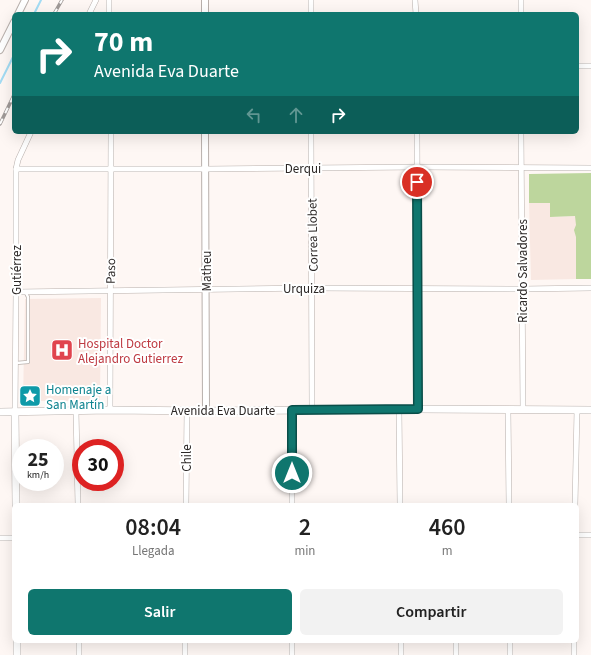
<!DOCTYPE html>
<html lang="es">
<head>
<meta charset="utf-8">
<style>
  :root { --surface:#fff; --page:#f2f2f2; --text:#222; --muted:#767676; --accent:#0f766e }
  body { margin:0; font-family:"Source Sans 3",sans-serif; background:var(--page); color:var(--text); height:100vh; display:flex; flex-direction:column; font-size:15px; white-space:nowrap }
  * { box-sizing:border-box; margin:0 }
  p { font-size:13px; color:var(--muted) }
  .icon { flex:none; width:22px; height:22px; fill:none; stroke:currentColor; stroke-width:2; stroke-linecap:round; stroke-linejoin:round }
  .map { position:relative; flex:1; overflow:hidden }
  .panel { position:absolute; left:12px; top:503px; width:567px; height:140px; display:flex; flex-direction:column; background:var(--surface); border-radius:6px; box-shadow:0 4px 16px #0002 }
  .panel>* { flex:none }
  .banner { position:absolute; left:12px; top:12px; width:567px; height:122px; border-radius:6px; box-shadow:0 4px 16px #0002; background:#0f766e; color:#fff; overflow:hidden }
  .speed { position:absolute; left:12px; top:439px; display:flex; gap:8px; font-size:20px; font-weight:700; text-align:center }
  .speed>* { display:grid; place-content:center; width:52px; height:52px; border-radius:50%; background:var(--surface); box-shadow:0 4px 16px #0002; line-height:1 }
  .speed small { font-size:10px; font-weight:400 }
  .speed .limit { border:6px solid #d22; background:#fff; color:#111 }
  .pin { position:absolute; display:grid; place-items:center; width:34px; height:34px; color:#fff; margin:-17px; border:2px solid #fff; border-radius:50%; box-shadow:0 1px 4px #0007 }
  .me { position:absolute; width:44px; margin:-22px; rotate:0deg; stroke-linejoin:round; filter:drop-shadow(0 0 3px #0008) }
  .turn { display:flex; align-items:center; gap:14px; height:84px; padding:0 16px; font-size:18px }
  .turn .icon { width:52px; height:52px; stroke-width:2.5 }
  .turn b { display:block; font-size:28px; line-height:34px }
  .lanes { display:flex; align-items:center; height:38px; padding:0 16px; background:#0003; justify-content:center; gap:20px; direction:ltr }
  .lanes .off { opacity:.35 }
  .eta { display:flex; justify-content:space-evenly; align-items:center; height:68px; text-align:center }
  .eta b { font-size:24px; font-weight:600; line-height:28px }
  .cta { display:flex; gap:8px; margin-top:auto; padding:8px 16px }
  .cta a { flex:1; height:46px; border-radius:6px; background:var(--accent); color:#fff; font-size:16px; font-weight:600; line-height:46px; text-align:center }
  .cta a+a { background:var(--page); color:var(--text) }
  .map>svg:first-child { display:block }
  .built { fill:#f9e8e2 }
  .green { fill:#bdd69d }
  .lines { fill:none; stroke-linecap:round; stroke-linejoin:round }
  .stream { stroke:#a3dcf4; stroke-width:2 }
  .service-casing { stroke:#b8b0ac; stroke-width:4 }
  .minor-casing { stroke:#b8b0ac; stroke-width:6 }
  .tertiary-casing { stroke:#b8b0ac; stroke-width:8 }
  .secondary-casing { stroke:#b8b0ac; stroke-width:8 }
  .service { stroke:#fff; stroke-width:2.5 }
  .minor { stroke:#fff; stroke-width:5 }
  .tertiary { stroke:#fff; stroke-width:6 }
  .secondary { stroke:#fff; stroke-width:7 }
  .rail-casing { stroke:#9f9997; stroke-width:3.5 }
  .rail { stroke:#fff; stroke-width:2; stroke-dasharray:6; stroke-linecap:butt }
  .route-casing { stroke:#0a4d48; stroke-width:10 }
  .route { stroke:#0f766e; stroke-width:7 }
  .labels { text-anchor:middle; stroke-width:4; stroke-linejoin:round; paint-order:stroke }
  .street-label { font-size:13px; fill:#2c2827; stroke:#fff }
  .health-label { font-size:13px; fill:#be3a42; stroke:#fff; text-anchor:start }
  .culture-label { font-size:13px; fill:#0d838f; stroke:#fff; text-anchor:start }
</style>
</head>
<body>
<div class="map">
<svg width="591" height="655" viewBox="0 0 591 655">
  <rect width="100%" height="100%" fill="#fef7f4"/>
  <!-- built -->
  <g class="built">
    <path d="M529 203H550V217L576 216V279L531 280Z"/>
    <path d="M101 298 100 401H23L25 299Z"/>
  </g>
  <!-- green -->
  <path class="green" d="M591 173V279H576V237L574 230 576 225 575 216 550 217V203H529V174Z"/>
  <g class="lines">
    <!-- stream -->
    <g class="stream">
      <path d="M34 14 41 0"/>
      <path d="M0 83 14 55"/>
    </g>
    <!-- service casing -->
    <g class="service-casing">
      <path id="service" d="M16 363 28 362V297L25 291"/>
    </g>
    <!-- minor casing -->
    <g class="minor-casing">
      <g id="minor">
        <path d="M109 0V14"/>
        <path d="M415 0 416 14"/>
        <path d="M89 14 96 0"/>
        <path d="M311 14V0"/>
        <path d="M521 14V0"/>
        <path d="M577 66H591"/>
        <path d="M311 132 312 410"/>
        <path d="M417 132 418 409"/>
        <path d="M521 132 523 410"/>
        <path d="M16 169H206L417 167 591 168"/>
        <path d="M16 292 312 288 522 289 591 288"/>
        <path d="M110 410 111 132"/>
        <path d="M292 410V505"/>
        <path d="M399 410 400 505"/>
        <path d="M508 410 509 505"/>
        <path d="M76 411 78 505"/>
        <path d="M15 412 16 292V169L18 160 31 132"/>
        <path d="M186 505 187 410"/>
        <path d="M575 505 577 410"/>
        <path d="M577 535H591"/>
        <path d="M0 538H14"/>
        <path d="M79 641V655"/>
        <path d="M292 641V655"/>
        <path d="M401 641V655"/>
        <path d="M456 641V655"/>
        <path d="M510 641V655"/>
        <path d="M185 655V641"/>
        <path d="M574 655V641"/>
      </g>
    </g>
    <!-- tertiary casing -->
    <g class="tertiary-casing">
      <g id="tertiary">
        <path d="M18 14 25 0"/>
        <path d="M205 14V0"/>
        <path d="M0 50 14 22"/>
        <path d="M205 132 206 411"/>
      </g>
    </g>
    <!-- secondary casing -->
    <g class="secondary-casing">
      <g id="secondary">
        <path d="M0 412 110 410 206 411 418 409 591 410"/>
        <path d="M15 412 16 505"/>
        <path d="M17 641V655"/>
      </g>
    </g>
    <!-- service -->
    <use href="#service" class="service"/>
    <!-- minor -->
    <use href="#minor" class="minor"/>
    <!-- tertiary -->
    <use href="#tertiary" class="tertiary"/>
    <!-- secondary -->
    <use href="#secondary" class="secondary"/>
    <!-- rail casing -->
    <g class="rail-casing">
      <g id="rail">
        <path d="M54 14 62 0"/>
        <path d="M0 124 14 95"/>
      </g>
    </g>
    <!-- rail -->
    <use href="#rail" class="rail"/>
  </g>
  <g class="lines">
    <!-- route casing -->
    <g class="route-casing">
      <path id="route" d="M292 473V410L418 409 417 182"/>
    </g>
    <!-- route -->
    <use href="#route" class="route"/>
  </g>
  <!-- icons -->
  <defs>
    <g id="hospital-square" transform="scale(1.15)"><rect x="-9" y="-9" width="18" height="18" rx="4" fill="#e0444e" stroke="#fff"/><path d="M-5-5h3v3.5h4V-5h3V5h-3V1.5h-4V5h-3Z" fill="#fff"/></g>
    <g id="sight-square" transform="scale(1.15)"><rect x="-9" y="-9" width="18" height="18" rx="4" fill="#0f9aa8" stroke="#fff"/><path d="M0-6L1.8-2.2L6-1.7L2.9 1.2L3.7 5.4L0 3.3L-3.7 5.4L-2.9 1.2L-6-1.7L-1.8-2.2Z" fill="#fff"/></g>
  </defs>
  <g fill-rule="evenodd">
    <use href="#hospital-square" x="62" y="350"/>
    <use href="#sight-square" x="30" y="396"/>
  </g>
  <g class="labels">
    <!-- street labels -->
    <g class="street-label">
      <text x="303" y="173">Derqui</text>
      <text transform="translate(312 235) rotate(-91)" y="5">Correa Llobet</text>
      <text transform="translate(16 270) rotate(-90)" y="5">Gutiérrez</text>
      <text transform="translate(110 271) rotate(-89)" y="5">Paso</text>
      <text transform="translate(206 271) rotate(-90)" y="5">Matheu</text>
      <text transform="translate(522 271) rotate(-90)" y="5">Ricardo Salvadores</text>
      <text x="304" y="293">Urquiza</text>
      <text x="223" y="415">Avenida Eva Duarte</text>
      <text transform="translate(186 458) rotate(-90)" y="5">Chile</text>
    </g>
    <!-- health labels -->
    <g class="health-label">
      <text x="78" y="348">Hospital Doctor<tspan x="78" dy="15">Alejandro Gutierrez</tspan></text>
    </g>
    <!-- culture labels -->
    <g class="culture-label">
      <text x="46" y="394">Homenaje a<tspan x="46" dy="15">San Martín</tspan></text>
    </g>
  </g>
</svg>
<div class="speed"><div>25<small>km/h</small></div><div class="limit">30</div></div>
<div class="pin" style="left:417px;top:182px;background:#d93025"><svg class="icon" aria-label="arrive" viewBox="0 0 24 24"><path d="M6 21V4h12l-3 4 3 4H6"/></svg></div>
<svg class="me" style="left:292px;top:473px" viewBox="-20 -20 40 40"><circle r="17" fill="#0f766e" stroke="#fff" stroke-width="3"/><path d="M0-11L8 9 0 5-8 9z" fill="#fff"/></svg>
<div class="banner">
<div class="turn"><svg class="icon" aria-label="right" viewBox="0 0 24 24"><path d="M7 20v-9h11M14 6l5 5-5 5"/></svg><div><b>70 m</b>Avenida Eva Duarte</div></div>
<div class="lanes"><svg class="icon off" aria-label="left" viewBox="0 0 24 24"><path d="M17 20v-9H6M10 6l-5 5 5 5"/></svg><svg class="icon off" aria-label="ahead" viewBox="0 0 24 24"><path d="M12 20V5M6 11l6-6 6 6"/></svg><svg class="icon" aria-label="right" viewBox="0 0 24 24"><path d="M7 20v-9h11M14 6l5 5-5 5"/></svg></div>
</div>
<section class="panel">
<div class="eta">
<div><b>08:04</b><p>Llegada</p></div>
<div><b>2</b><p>min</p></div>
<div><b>460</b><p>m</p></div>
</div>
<div class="cta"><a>Salir</a><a>Compartir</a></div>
</section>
</div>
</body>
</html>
